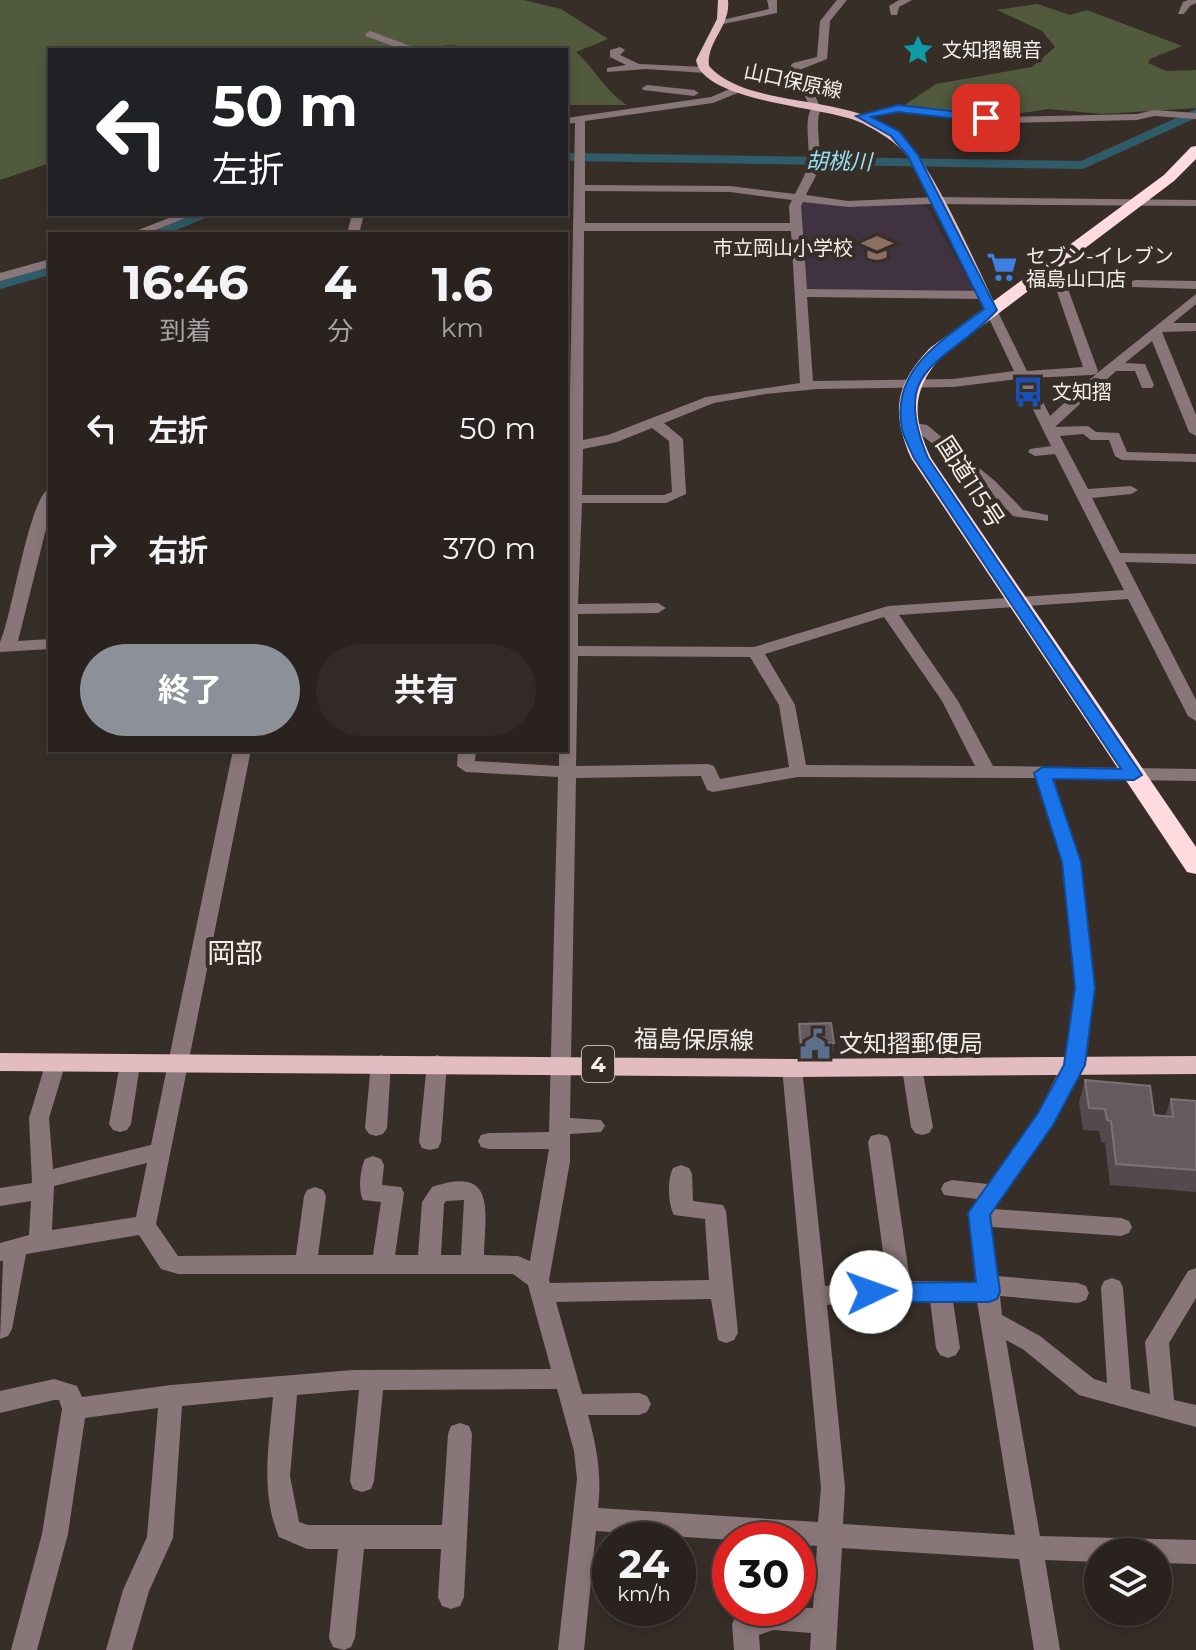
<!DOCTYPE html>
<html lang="ja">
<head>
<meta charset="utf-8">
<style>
  :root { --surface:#29221e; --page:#312a27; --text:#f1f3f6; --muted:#a5a4a4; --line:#453f3c; --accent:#8c9099 }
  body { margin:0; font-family:Montserrat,"Noto Sans JP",sans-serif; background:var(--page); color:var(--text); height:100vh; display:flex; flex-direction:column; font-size:30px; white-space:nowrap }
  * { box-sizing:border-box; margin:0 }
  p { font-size:26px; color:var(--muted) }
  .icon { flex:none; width:44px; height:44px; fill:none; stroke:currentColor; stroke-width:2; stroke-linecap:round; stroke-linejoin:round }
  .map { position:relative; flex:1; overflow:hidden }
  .details { position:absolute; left:48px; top:232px; width:520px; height:520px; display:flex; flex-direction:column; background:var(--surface); border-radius:0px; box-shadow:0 4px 12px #0003,0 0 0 2px var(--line) }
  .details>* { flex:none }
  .guide { position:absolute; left:48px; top:48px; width:520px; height:168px; border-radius:0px; box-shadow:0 4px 12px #0003,0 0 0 2px var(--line); background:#202124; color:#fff; overflow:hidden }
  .fabs { position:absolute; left:1084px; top:1538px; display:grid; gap:16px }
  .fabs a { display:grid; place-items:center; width:88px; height:88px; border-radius:50%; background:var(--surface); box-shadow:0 4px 12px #0003,0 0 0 2px var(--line); font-size:40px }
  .speed { position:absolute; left:592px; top:1522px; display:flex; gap:16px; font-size:40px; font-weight:700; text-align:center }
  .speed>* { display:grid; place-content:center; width:104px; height:104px; border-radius:50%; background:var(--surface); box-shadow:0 4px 12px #0003,0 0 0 2px var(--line); line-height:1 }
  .speed small { font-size:20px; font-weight:400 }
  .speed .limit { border:12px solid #d22; background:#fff; color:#111 }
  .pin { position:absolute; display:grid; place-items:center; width:68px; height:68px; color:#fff; margin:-34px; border-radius:16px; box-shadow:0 4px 12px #0006 }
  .me { position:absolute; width:88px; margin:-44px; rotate:87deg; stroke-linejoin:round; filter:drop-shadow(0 0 6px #0008) }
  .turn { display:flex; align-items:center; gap:28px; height:168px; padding:0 32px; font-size:36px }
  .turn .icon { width:104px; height:104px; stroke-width:2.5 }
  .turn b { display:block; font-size:56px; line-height:68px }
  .eta { display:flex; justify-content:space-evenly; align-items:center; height:136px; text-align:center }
  .eta b { font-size:48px; font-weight:700; line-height:56px }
  .primary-button { display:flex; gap:16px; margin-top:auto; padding:16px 32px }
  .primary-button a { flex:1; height:92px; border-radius:48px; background:var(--accent); color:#fff; font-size:32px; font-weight:700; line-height:92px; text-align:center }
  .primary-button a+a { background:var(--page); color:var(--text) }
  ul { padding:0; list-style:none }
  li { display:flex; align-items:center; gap:24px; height:120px; padding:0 32px }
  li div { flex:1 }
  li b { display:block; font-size:30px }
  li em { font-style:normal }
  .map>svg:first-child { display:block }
  .education { fill:#403240 }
  .green { fill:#515a3d }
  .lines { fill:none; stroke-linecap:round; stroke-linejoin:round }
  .river { fill:#305b68; fill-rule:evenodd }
  .minor { fill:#897678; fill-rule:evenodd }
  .major { fill:#e2bcc1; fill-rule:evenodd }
  .highway { fill:#ffdadf; fill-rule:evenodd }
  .wall { fill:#54494d }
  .building { fill:#655b5e; stroke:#7c7274; stroke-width:2 }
  .route { fill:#1a73e8; stroke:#114b97; stroke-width:2 }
  .labels { text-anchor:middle; stroke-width:8; stroke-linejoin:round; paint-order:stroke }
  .far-poi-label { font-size:20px; fill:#f4eeea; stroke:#372e28; text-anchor:start }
  .far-street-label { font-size:20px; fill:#f4eeea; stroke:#372e28 }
  .far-water-label { font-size:22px; font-style:italic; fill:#93e0f8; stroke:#372e28 }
  .shield { fill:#372e28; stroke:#bbb4b0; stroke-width:2 }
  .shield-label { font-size:22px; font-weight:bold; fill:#f4eeea }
  .street-label { font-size:24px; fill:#f4eeea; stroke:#372e28 }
  .poi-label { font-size:24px; fill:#f4eeea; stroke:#372e28; text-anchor:start }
  .quarter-label { font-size:28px; fill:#f4eeea; stroke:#372e28 }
</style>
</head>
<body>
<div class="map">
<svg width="1196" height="1650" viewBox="0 0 1196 1650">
  <rect width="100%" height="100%" fill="#372e28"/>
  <!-- education -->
  <path class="education" d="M808 201 926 205 975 292 805 289 799 207 801 203Z"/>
  <!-- green -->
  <g class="green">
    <path d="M0 0H524L561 9 608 39 576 52C596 70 604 90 627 105H566V50H489L452 45 400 50H50V163L0 180Z"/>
    <path d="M1037 4 1070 15 1087 10 1182 46 1150 59 1148 63 1166 71 1196 70V108L1102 114 1049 109 1002 116 903 106 936 84 1032 67 1055 47 1042 31 997 10Z"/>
  </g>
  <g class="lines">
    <!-- river -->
    <g class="river">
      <path d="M1196 109V118L1083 169 566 161V153L1081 161Z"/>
      <path d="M194 214H215L167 234H146Z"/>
      <path d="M50 265V275L0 289V279Z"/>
    </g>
    <!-- minor -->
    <g class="minor">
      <path d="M767 0H777V13L723 24 718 21 769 9Z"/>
      <path d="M837 0H847L830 21 827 59 797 71 813 91 821 109C814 121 822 149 819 166 817 176 810 186 806 195L848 201 935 197 1196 200V206L931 204 848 207 803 202 801 206 807 289 984 291 990 295 984 299 807 297 813 381 953 379 1014 371 985 310 991 306 997 310 1027 371 1083 367 1056 289 1062 285 1068 289 1098 371 1096 374 1196 294V304L1173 323H1196V331L1162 332 1196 415V436L1189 432 1152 341 1125 363 1145 364 1154 385 1152 388H1142L1135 371H1116L1055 427 1088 426 1096 432 1119 433 1127 452 1196 454V462L1122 460 1115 456 1109 440H1091L1083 434 1060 436 1088 489 1131 486 1138 490 1131 494 1092 498 1120 553 1196 554V564L1125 562 1196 700V721L1188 716 1128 599 899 615 958 701 993 766 1196 769V781L1054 779 1080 862 1095 988 1087 1055 1052 1125 994 1209 1121 1218 1129 1221 1132 1227 1129 1233 1121 1236 992 1227 997 1276 1078 1283 1086 1286 1089 1293 1086 1300 1078 1303 1000 1296 1002 1315 1040 1336 1094 1379 1107 1383 1101 1288 1104 1281 1112 1278 1120 1281 1123 1288 1131 1389 1150 1394 1145 1342 1188 1271 1196 1268V1298L1169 1343 1174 1400 1196 1405V1427L1079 1395 1024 1350 1006 1340 1040 1536 1196 1540V1564L1158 1563V1552H1098V1562L1045 1560 1060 1650H1034L1019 1559 842 1548 836 1650H810L811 1633 773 1630 759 1635 760 1650H734L732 1624 736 1615 763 1608H813L817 1546 798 1545V1540H730L596 1531 584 1650H558L577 1479 574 1451 557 1389 383 1390 374 1481 371 1489 362 1492 353 1489 350 1481 359 1390H353L297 1395 290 1476 299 1522 308 1525H442L448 1434 451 1426 460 1423 469 1426 472 1434 464 1597 460 1606 451 1609 442 1606 438 1597 441 1549H364L355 1638 351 1647 344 1650 333 1647 329 1638 338 1549H307L279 1537C260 1493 269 1444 273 1397L182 1406 173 1538 149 1591 132 1650H106L123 1590 147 1537 158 1408 85 1418 68 1534 37 1650H11L42 1534 62 1409 59 1400H54L0 1413V1391L54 1379 77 1386 82 1397 171 1385 353 1370 551 1369 528 1285 513 1274H178L161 1269 139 1235 26 1254 12 1329 8 1336 0 1339 3 1261H0V1243L29 1235 31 1201 0 1206V1188L32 1183 29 1118 46 1062 49 1057 56 1054 63 1057 66 1062 49 1118 53 1169 151 1145 233 750H251L156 1224 178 1256 296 1255 304 1196 307 1190 315 1187 323 1190 326 1196 318 1255H373L381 1202 363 1200C358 1190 360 1170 365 1159L373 1156 381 1159 384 1165 382 1185 401 1187 404 1193 395 1255H418L422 1202 432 1187C497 1165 485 1211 484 1255L518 1256 530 1261 549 1149H489L481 1147 478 1141 481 1135 489 1133 549 1132 558 777 466 772 457 766 458 750H476L475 761 559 766V750H566L569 452H566V444L569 443 575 123 566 124V118L711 97 732 88H740V92L713 103 585 121V185L730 186 795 194C799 186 804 177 807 169 812 151 803 123 811 109L803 92 786 71 793 63 817 57 820 21ZM585 191 730 192 792 200 789 206 790 223H585ZM584 231H791L800 383 706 397 608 435 583 440ZM1096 374 1050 416 1031 378 1091 375ZM1018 379 1051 446 1030 449 1028 452 1035 456 1055 454 1124 590 888 606 754 647 578 646V614L658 613 666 608 658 603 578 604 582 503H666L686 494 683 439 664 423 714 403 765 394 818 389 953 387ZM652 428 669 441 672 492 664 495H582L583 449 617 442ZM884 617 942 701 975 766 806 765 795 705 765 654ZM578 656 750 657 779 705 789 767 720 779 714 766 708 764 576 766ZM701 776 707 790 713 792 798 777 1036 778 1062 862 1075 988 1067 1055 1037 1114 988 1184 952 1180 944 1183 941 1189 944 1195 977 1199 968 1213 975 1282 910 1281 890 1142 887 1136 879 1134 871 1136 868 1142 887 1281 825 1286 802 1068 799 1062 792 1060 785 1062 782 1068 821 1488 818 1522 598 1508C602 1475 597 1448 588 1415H639L647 1412 651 1404 647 1396 639 1393 582 1394 556 1302 711 1299 718 1340 726 1343 734 1340 738 1333 726 1211 723 1205 693 1201 692 1174 689 1168 681 1165 673 1168C667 1180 668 1204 674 1215L705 1219 709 1280 550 1283 549 1280 570 1162V1134L601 1132 605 1126 601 1120 570 1118 576 778ZM147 1163 136 1217 52 1230 54 1186ZM464 1200 461 1255H441L444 1204 446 1201ZM900 1300H930L936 1348 940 1355 948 1358 956 1355 960 1348 953 1301H977L1015 1535 843 1524 845 1488 827 1305Z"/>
      <path d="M899 0H912L899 7 897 15H891L889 6Z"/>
      <path d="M1188 0H1196V3L1190 6 1184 14H1178L1183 2Z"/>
      <path d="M370 31 416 48 417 50H403L366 36 365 34Z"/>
      <path d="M620 47 625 50 620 55 639 64 705 67 710 70 705 73 646 69 607 72V68L626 65 610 57V50Z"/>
      <path d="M647 85 694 90 699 93 694 96 643 90 642 88Z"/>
      <path d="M898 106 1001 117 1137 114 1154 110 1196 113V119L1154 116 1137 120 1001 123 898 112 861 119 856 116Z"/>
      <path d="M179 214H196L145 234H128Z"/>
      <path d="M352 214H364L359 234H347Z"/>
      <path d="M50 259V267L0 281V273Z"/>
      <path d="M1136 280 1196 281V289L1132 287V281Z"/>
      <path d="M908 422 927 425 995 481 1023 510 1048 515V521L1013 516 985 487 918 432 903 429V423Z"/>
      <path d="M50 488V513L18 641 50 639V649L0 652V642C12 617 29 496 50 488Z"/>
      <path d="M381 1055 388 1058 391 1063 387 1128 383 1134 376 1136 369 1134 365 1128 371 1063 374 1058Z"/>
      <path d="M437 1055 444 1058 447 1063 441 1142 438 1148 430 1150 422 1148 419 1142 427 1063 430 1058Z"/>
      <path d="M130 1056 137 1059 140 1064 131 1124 127 1130 120 1132 113 1130 109 1124 120 1064 123 1059Z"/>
      <path d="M912 1060 919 1062 922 1068 933 1127 929 1133 922 1135 915 1133 911 1127 902 1068 905 1062Z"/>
    </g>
    <!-- major -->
    <g class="major">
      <path d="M718 0H728C731 26 706 42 709 66 748 109 844 93 896 131 931 158 976 266 998 310L996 313 991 314 984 310C967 275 949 240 932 205 924 189 917 169 907 156 895 141 879 132 862 123 827 106 703 103 696 60L717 19Z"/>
      <path d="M0 1053 792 1059 1196 1056V1074L792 1077 0 1071Z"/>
    </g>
    <!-- highway -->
    <path class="highway" d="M1196 146V159L1174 181 942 356C911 390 912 417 931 458L1196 847V874L1187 872 911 458C891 412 895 385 930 348L1164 175 1191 147Z"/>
  </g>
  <!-- wall -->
  <g class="wall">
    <path d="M799 1024 834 1043 832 1054H800L798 1035Z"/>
    <path d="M1085 1080 1154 1115 1165 1116 1171 1099 1196 1101V1192L1110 1185 1105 1143 1101 1142 1099 1131 1083 1130 1079 1102Z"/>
  </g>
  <!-- building -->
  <g class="building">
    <path d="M831 1023 834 1043H801L799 1024Z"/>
    <path d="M1085 1080 1150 1086 1154 1115 1173 1117 1171 1099 1196 1101V1170L1116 1164 1111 1121 1107 1120 1105 1109 1089 1108Z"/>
  </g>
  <!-- route -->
  <path class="route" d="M898 105 986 115 991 118 986 122 898 112 871 117 899 131 918 155 997 310C947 365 888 364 928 458L1142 775 1134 780 1053 779 1081 862 1095 988 1085 1065 1053 1125 990 1215 1000 1292 997 1299 989 1302H871L863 1299 860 1292 863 1286 871 1283 976 1282 968 1213 1038 1113 1064 1065 1075 988 1062 862 1034 773 1043 767 1121 769 914 458C910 449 904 438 902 429 890 369 943 340 984 309L908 156 891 136 856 116Z"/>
  <!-- icons -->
  <defs>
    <g id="sight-bare" transform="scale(2.4)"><path d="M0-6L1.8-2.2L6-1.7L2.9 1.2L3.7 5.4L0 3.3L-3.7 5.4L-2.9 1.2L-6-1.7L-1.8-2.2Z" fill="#0f9aa8" stroke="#372e28" stroke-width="2.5" paint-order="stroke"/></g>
    <g id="school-bare" transform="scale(2.4)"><path d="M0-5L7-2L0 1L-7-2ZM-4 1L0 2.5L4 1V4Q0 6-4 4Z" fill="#8d6e63" stroke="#372e28" stroke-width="2.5" paint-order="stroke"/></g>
    <g id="supermarket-bare" transform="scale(2.4)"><path d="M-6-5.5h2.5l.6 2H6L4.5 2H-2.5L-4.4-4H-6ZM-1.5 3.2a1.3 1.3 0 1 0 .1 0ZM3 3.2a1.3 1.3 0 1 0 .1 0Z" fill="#3f7fe0" stroke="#372e28" stroke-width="2.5" paint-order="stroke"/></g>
    <g id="bus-bare" transform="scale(2.4)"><path d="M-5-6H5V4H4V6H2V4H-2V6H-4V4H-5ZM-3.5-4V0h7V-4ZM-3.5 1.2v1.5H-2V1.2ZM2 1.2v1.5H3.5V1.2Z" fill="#1a4fb4" stroke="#372e28" stroke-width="2.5" paint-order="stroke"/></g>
    <g id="civic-bare" transform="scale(2.4)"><path d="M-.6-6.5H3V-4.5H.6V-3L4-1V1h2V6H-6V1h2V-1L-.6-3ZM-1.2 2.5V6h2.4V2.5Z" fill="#5c6f8a" stroke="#372e28" stroke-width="2.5" paint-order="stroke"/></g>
  </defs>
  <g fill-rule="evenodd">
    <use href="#sight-bare" x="918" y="50"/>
    <use href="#school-bare" x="877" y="248"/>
    <use href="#supermarket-bare" x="1002" y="267"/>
    <use href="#bus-bare" x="1028" y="392"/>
    <use href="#civic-bare" x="815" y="1044"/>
  </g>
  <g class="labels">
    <!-- far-poi labels -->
    <g class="far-poi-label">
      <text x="942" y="57">文知摺観音</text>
      <text x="853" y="255" text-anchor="end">市立岡山小学校</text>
      <text x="1026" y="263">セブン-イレブン<tspan x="1026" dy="23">福島山口店</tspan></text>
      <text x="1052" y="399">文知摺</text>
    </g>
    <!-- far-street labels -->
    <g class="far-street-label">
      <text transform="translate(793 81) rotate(12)" y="7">山口保原線</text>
    </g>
    <!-- far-water labels -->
    <g class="far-water-label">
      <text transform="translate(839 161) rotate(1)" y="8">胡桃川</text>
    </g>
    <!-- shield labels -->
    <rect class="shield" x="582" y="1046" width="32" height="36" rx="6"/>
    <g class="shield-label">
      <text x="598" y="1072">4</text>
    </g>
    <!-- street labels -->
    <g class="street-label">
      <text transform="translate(970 482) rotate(57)" y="8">国道115号</text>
      <text transform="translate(694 1040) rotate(1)" y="8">福島保原線</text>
    </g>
    <!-- poi labels -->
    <g class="poi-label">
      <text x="839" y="1052">文知摺郵便局</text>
    </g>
    <!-- quarter labels -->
    <g class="quarter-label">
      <text x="235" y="963">岡部</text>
    </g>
  </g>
</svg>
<div class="fabs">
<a><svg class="icon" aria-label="layers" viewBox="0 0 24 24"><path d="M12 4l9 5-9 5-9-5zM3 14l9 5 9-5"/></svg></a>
</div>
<div class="speed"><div>24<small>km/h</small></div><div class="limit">30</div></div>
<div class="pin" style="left:986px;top:118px;background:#d93025"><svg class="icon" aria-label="arrive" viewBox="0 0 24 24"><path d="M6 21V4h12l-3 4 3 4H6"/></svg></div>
<svg class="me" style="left:871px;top:1292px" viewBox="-20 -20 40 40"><circle r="19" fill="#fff"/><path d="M0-13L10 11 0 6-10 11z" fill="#1a73e8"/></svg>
<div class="guide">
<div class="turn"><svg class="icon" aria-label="left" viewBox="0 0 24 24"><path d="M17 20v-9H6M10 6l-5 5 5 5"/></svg><div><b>50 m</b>左折</div></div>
</div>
<section class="details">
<div class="eta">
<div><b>16:46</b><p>到着</p></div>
<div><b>4</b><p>分</p></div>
<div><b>1.6</b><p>km</p></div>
</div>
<ul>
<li><svg class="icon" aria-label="left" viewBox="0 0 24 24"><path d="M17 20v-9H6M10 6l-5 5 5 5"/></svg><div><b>左折</b></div><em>50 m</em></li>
<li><svg class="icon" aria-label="right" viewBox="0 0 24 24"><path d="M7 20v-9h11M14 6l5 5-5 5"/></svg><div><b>右折</b></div><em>370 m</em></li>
</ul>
<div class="primary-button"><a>終了</a><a>共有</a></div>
</section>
</div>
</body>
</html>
